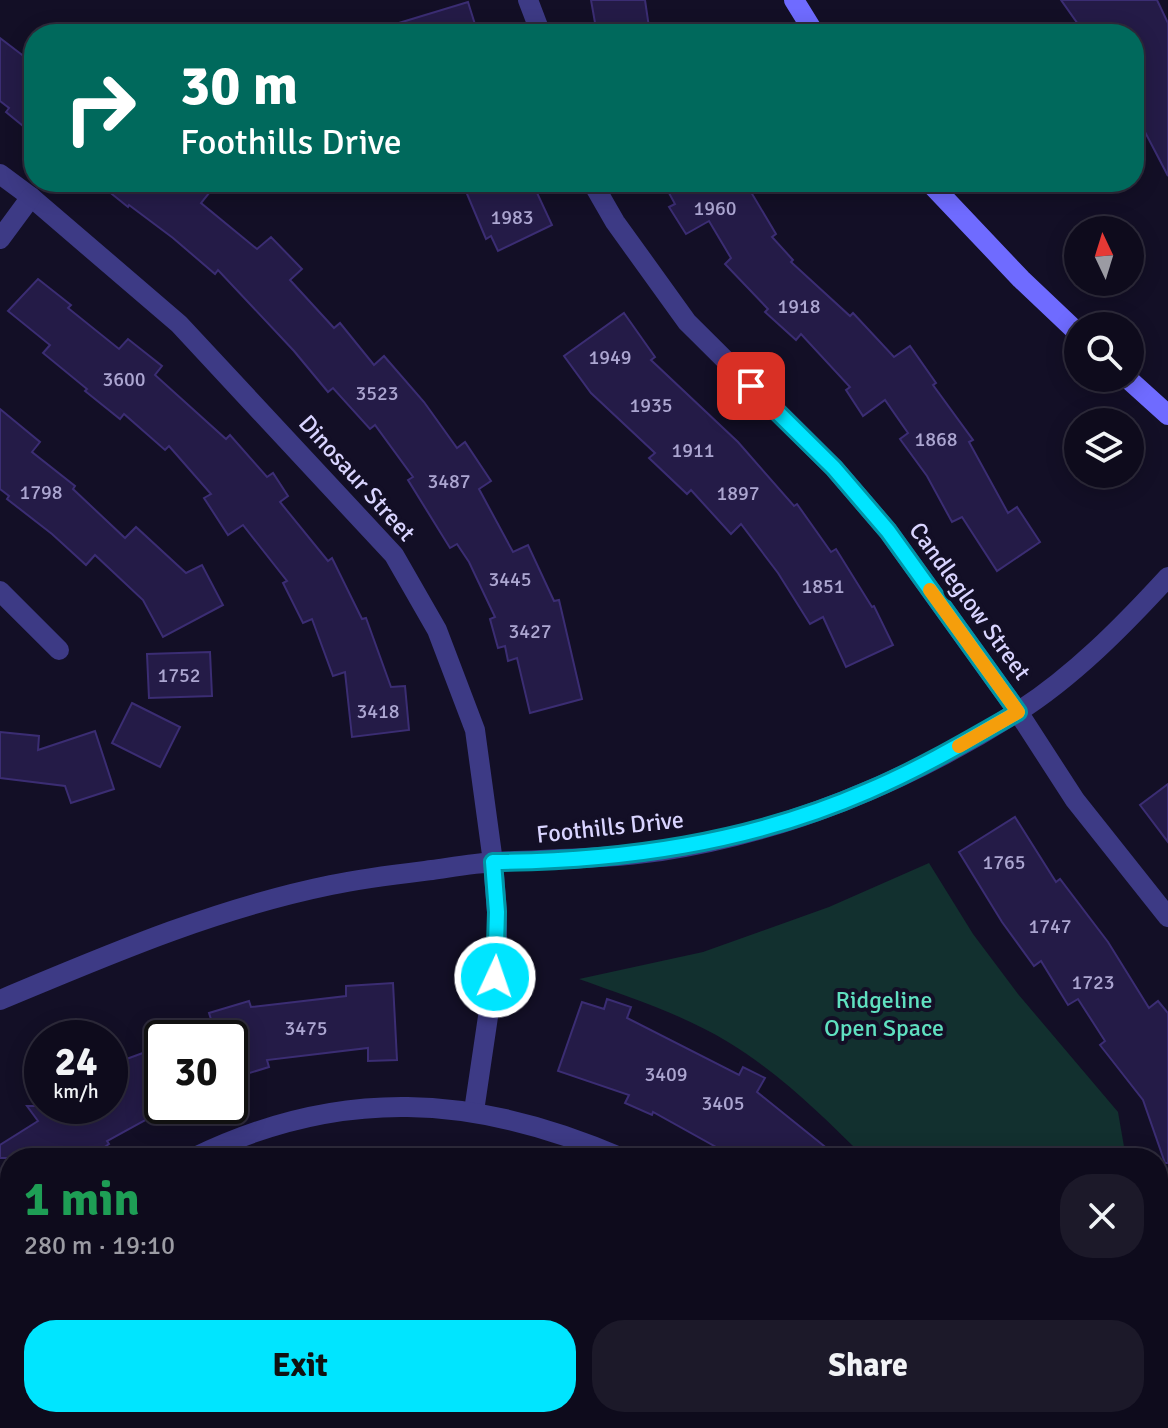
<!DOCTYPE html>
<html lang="en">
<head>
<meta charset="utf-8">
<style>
  :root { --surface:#0e0b1c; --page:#1c1929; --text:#f1f3f6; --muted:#9b9ba3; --line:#2e2b3b; --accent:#00e5ff }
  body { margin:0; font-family:Signika,sans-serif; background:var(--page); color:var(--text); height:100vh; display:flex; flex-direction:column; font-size:30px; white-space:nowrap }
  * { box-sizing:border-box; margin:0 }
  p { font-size:26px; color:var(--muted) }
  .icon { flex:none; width:44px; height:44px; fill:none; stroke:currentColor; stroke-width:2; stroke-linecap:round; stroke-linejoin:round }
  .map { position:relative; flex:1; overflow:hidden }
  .drawer { position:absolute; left:0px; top:1148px; width:1168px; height:280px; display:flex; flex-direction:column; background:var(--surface); border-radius:32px 32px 0 0; box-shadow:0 4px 20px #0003,0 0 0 2px var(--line) }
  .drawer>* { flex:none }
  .top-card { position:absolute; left:24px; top:24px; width:1120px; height:168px; border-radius:32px; box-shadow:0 4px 20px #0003,0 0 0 2px var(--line); background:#00695c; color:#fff; overflow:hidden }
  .needle { width:52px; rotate:356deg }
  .controls { position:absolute; left:1064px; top:216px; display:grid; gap:16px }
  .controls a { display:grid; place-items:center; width:80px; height:80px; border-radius:50%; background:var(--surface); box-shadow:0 4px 20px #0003,0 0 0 2px var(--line); font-size:40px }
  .speed { position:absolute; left:24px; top:1020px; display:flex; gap:16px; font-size:40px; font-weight:700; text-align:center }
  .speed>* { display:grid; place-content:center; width:104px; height:104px; border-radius:50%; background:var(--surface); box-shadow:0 4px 20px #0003,0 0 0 2px var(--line); line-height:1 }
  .speed small { font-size:20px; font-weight:400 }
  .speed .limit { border:4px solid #111; border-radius:12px; background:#fff; color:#111 }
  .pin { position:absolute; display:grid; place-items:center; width:68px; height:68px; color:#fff; margin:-34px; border-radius:16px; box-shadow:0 4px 12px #0006 }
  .me { position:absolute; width:88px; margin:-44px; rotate:3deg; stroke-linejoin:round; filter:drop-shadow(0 0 6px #0008) }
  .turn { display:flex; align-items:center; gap:28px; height:168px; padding:0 24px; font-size:36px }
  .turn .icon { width:104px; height:104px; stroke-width:2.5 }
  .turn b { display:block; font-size:56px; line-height:68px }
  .round { display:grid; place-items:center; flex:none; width:84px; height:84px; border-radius:32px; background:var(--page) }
  .overview { display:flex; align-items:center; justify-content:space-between; height:136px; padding:0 24px }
  h1 { font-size:48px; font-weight:700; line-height:60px; color:#1e9e55 }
  .primary-button { display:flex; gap:16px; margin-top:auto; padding:16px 24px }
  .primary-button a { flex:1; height:92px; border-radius:32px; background:var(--accent); color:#111; font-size:32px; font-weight:700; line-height:92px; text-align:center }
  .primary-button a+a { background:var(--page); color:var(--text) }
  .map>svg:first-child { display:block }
  .green { fill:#12302f }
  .building { fill:#241b47; stroke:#3b2d73; stroke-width:2 }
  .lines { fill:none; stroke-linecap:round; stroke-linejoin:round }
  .minor { stroke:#3d3a85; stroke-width:20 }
  .tertiary { stroke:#3d3a85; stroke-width:20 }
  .secondary { stroke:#6f6bff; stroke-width:20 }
  .route-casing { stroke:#0095a6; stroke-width:20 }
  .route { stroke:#00e5ff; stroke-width:14 }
  .slow { stroke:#f59e0b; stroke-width:14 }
  .labels { text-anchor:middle; stroke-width:8; stroke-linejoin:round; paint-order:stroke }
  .number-label { font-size:20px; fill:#aca6d1 }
  .street-label { font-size:24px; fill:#d9d4ff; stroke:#130f26 }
  .park-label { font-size:24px; fill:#5fe0c0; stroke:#130f26 }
</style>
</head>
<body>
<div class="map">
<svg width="1168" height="1428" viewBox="0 0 1168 1428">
  <rect width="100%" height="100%" fill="#130f26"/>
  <!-- green -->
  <g class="green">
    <path d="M929 863 973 934 1018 994 1118 1112 1126 1158H865C823 1116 779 1073 728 1042 682 1014 629 997 579 979L703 952 829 907Z"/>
    <path d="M1158 1395 1168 1418V1428H1020L1016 1418H1158Z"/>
  </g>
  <!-- building -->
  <g class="building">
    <path d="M591 0H645L650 34H597Z"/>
    <path d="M1061 0H1157L1168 23V176L1145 132 1134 137V34H1085Z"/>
    <path d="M468 2 478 34H380L379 29Z"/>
    <path d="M0 38 34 64V135L6 112 9 108 0 101Z"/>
    <path d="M97 182H198L210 192 201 203 257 249 271 237 302 269 290 280 334 328 340 323 374 365 384 356 424 402 457 448 465 442 491 481 479 489 513 552 528 545 554 601 559 600 582 699 530 713 517 658 508 661 505 646 498 648 490 619 495 617 469 562 457 544 450 548 408 480 413 477 375 425 370 429 333 388 328 392 294 351 218 270 215 274 173 238 129 205 128 207Z"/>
    <path d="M462 182H532L552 225 498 251 491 236 486 239Z"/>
    <path d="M663 182H745L776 234 772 237 793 260 791 262 850 316 853 313 894 357 910 346 936 383 933 385 973 440 969 442 1008 513 1017 507 1040 542 997 571 962 517 952 522 927 476 900 439 908 433 885 400 863 416 846 390 850 387 801 334 796 340 765 312 768 309 725 264 731 258 709 221 686 234 669 207 675 204Z"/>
    <path d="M38 279 71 305 68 308 119 349 128 339 162 366 155 375 226 439 230 435 267 477 273 473 288 496 280 502 328 561 332 558 362 619 366 618 391 687 405 686 409 730 352 737 345 672 333 676 312 619 303 623 283 583 287 581 243 525 228 535 204 498 211 494 169 446 165 450 124 414 120 419 85 391 87 389 43 353 50 345 8 311Z"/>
    <path d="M624 313 655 357 651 360 738 442 794 506 797 504 831 552 836 549 872 607 874 606 893 645 846 667 823 617 810 624 778 573 741 524 731 534 691 490 687 494 649 458 655 453 591 393 564 356Z"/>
    <path d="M0 409 40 442 32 452 75 486 73 489 125 538 136 527 186 573 202 565 223 605 163 637 143 600 95 555 86 565 52 534 7 499 9 496 0 489Z"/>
    <path d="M210 652 212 696 149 698 147 654Z"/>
    <path d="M132 703 180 727 160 767 112 743Z"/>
    <path d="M95 731 114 789 71 803 65 786 0 778V732L39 736 38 750Z"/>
    <path d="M1168 784V842L1140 805Z"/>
    <path d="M1015 817 1056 882 1060 879 1108 942 1149 1008 1158 1001 1168 1013V1163H1165L1143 1100 1100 1045 1105 1041 1078 999 1068 1005 1041 961 1034 966 1002 922 959 852Z"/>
    <path d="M393 983 397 1060 368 1061V1048L267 1060 269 1067 230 1079V1038H217L209 1013 249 1001 251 1007 346 996V986Z"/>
    <path d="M607 999 631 1007 627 1018 739 1075 743 1067 765 1078 757 1092 839 1158H736L653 1112 652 1115 625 1103 629 1095 558 1071 582 1002 604 1009Z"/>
    <path d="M162 1046V1111L107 1141 109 1144 88 1158H0V1145L38 1121 27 1106H110V1065Z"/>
  </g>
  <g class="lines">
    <!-- minor -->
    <g class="minor">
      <path d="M528 0 541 34"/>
      <path d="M0 174 31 197 179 324 394 555 437 630 475 730 493 862 497 912V956L474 1111"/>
      <path d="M592 182 615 222 687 322 834 468 888 531 1018 712 1075 800 1168 917"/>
      <path d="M0 239 31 197"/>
      <path d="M0 591 59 650"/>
      <path d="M193 1158C340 1086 475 1094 622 1158"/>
      <path d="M0 1292 10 1285"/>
      <path d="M854 1418 859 1428"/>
      <path d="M340 1428 355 1418"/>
    </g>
    <!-- tertiary -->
    <path class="tertiary" d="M0 1000C110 954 214 909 331 885 364 878 399 874 432 870 453 867 475 863 496 862 551 859 606 859 661 851 787 832 909 781 1016 713 1073 677 1123 626 1168 577"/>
    <!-- secondary -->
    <g class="secondary">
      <path d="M794 0 815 34"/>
      <path d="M929 182 1021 279 1078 333"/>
      <path d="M1127 378 1168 415"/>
    </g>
  </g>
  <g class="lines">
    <!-- route casing -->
    <g class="route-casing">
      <path id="route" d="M495 977 497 912 493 862C622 861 749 843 868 791 920 769 969 740 1018 712L888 531 834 468 751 386"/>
    </g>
    <!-- route -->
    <use href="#route" class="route"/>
    <!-- slow -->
    <path class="slow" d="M930 590 1018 712 959 746"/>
  </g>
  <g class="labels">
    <!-- number labels -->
    <g class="number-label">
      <text x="715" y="215">1960</text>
      <text x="512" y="224">1983</text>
      <text x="799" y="313">1918</text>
      <text x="610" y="364">1949</text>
      <text x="124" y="386">3600</text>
      <text x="377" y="400">3523</text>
      <text x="651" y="412">1935</text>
      <text x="936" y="446">1868</text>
      <text x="693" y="457">1911</text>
      <text x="449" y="488">3487</text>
      <text x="41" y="499">1798</text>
      <text x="738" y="500">1897</text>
      <text x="510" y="586">3445</text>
      <text x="823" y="593">1851</text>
      <text x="530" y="638">3427</text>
      <text x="179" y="682">1752</text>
      <text x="378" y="718">3418</text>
      <text x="1004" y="869">1765</text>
      <text x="1050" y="933">1747</text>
      <text x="1093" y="989">1723</text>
      <text x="306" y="1035">3475</text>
      <text x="666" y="1081">3409</text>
      <text x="723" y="1110">3405</text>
    </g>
    <!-- street labels -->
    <g class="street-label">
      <text transform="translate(357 478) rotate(48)" y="8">Dinosaur Street</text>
      <text transform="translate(970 601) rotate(54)" y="8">Candleglow Street</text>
      <text transform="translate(610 827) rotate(-6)" y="8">Foothills Drive</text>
    </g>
    <!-- park labels -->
    <g class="park-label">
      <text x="884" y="1008">Ridgeline<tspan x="884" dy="28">Open Space</tspan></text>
    </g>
  </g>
</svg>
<div class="controls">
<a><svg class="needle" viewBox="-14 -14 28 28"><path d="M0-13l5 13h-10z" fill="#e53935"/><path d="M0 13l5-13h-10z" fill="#9b9ba3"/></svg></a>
<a><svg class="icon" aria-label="search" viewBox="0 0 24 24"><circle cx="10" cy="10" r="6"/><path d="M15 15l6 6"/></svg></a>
<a><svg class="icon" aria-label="layers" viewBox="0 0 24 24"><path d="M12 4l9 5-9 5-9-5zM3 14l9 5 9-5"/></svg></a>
</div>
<div class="speed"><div>24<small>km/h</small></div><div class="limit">30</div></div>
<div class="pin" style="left:751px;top:386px;background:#d93025"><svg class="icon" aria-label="arrive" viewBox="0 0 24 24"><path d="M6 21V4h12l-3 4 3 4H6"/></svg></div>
<svg class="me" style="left:495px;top:977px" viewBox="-20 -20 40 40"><circle r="17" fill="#00e5ff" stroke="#fff" stroke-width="3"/><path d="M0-11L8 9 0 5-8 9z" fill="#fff"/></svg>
<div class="top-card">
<div class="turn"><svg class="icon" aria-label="right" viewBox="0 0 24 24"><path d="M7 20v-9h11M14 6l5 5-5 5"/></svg><div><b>30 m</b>Foothills Drive</div></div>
</div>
<section class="drawer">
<div class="overview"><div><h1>1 min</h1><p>280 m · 19:10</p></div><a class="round"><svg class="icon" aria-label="close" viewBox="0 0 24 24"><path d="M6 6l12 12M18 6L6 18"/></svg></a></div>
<div class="primary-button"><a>Exit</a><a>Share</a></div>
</section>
</div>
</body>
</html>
